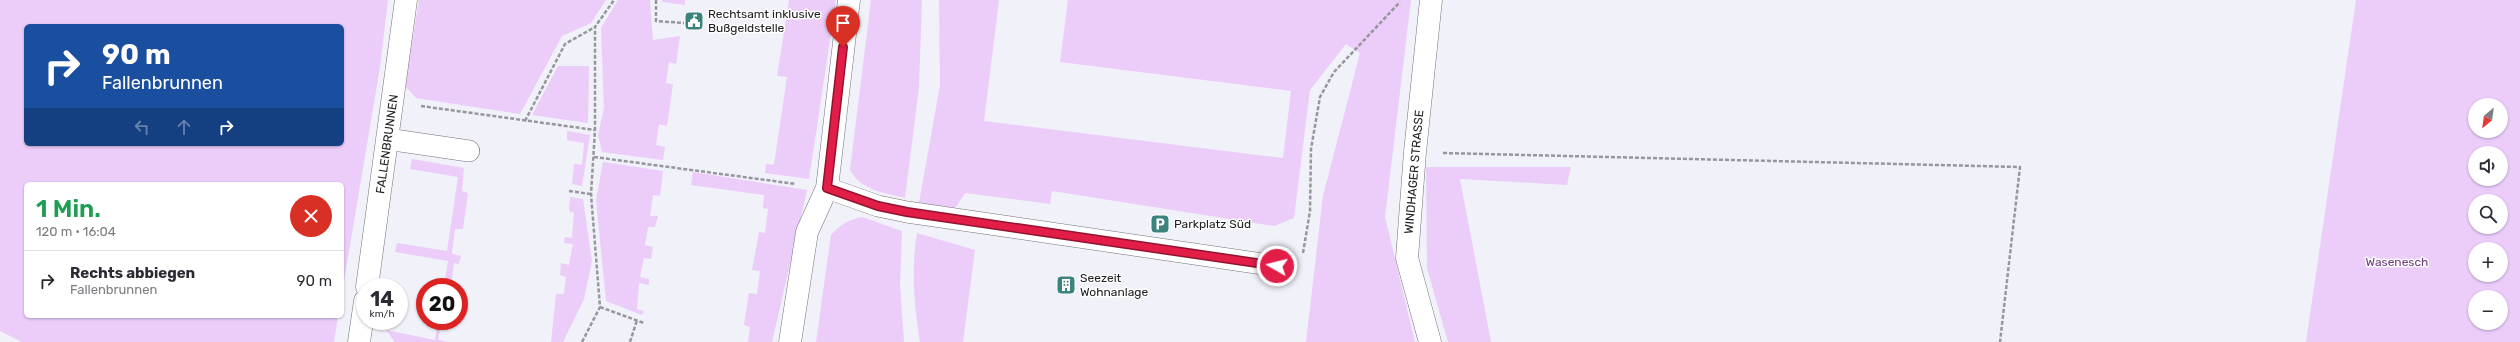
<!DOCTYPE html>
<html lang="de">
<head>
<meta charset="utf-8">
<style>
  :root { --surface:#fff; --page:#f2f2f3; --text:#2b2b33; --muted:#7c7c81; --line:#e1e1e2 }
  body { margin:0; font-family:Rubik,sans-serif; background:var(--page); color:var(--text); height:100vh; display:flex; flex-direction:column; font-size:15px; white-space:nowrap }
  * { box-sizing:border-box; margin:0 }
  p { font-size:13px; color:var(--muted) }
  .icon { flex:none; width:22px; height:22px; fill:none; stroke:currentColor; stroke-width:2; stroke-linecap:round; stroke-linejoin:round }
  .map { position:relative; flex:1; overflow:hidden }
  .sheet { position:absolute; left:24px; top:182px; width:320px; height:136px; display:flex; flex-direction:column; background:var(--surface); border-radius:6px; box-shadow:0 1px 3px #0004 }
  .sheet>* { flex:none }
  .hud { position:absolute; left:24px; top:24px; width:320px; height:122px; border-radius:6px; box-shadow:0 1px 3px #0004; background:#1a4fa0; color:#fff; overflow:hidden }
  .needle { width:26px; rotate:209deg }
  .controls { position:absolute; left:2468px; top:98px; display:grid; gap:8px }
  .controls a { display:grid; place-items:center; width:40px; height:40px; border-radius:50%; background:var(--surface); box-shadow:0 1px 3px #0004; font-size:20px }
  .speed { position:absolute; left:356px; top:278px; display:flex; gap:8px; font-size:20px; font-weight:700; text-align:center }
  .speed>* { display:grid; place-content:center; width:52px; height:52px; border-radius:50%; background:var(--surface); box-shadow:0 1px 3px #0004; line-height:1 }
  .speed small { font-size:10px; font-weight:400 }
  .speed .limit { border:6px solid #d22; background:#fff; color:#111 }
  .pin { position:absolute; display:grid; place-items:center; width:34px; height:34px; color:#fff; margin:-41px -17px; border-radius:50% 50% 50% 0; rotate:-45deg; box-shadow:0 0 4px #0007 }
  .pin .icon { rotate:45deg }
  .me { position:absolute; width:44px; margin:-22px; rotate:278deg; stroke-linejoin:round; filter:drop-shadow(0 0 3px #0008) }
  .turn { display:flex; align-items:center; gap:14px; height:84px; padding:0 12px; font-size:18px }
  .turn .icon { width:52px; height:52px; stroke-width:2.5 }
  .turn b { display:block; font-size:28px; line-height:34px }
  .lanes { display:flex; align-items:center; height:38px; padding:0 12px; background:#0003; justify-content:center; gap:20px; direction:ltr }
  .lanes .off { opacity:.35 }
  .round { display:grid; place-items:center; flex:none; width:42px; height:42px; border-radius:21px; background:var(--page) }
  .overview { display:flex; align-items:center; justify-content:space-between; height:68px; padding:0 12px }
  h1 { font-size:24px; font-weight:600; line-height:30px; color:#1e9e55 }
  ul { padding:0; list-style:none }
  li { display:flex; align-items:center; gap:12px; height:60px; padding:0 12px; border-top:1px solid var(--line) }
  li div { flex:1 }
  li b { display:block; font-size:15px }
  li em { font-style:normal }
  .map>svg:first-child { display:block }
  .green { fill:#ecccf9; fill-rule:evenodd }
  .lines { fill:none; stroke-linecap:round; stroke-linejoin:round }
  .service-casing { stroke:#727279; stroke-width:22 }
  .minor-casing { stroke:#727279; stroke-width:23 }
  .path { stroke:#96969c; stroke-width:2.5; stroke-dasharray:4 2; stroke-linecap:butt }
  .service { stroke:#fff; stroke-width:21 }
  .minor { stroke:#fff; stroke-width:22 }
  .route-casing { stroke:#92132f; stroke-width:10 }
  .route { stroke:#e11d48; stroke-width:7 }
  .labels { text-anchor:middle; stroke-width:3; stroke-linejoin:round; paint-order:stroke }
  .poi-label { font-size:12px; fill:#222225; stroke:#fff; text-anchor:start }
  .street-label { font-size:12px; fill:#222225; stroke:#fff }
  .park-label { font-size:12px; fill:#6b397e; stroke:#fff }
</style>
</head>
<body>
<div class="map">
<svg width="2520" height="342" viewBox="0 0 2520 342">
  <rect width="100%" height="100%" fill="#f0f1f9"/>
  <!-- green -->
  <g class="green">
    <path d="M0 0H388L380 67 342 293V184H26V316H338L334 342H22L0 331ZM26 26H342V144H26Z"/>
    <path d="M419 0H606L591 23 562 36 520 114 416 98 405 86Z"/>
    <path d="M618 0H650L653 40 680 36 676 64 669 62 666 83 673 84 667 126 659 124 656 145 665 147 663 160 602 152 598 135 604 108 601 28Z"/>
    <path d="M662 0H685V5L662 2Z"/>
    <path d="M789 0H836L809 179 765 173 766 164 774 165 787 77 777 76Z"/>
    <path d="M871 0H922L919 87 905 198C885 193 860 190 850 170Z"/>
    <path d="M939 0H999L984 121 1283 158 1291 91 1060 62 1068 0H1411L1385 217 1415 342H1306L1323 196 1360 53 1346 44 1310 90 1294 218 1274 226 1052 191 1050 204 965 193 956 207 949 210 919 203 940 85Z"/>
    <path d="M2356 0H2520V342H2306ZM2475 105H2501V131H2475ZM2475 153H2501V179H2475ZM2475 201H2501V227H2475ZM2475 249H2501V275H2475ZM2475 297H2501V323H2475Z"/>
    <path d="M558 66H589L588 123 532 115Z"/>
    <path d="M567 131 590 135 582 186 572 184 574 164 582 165 584 143 567 140Z"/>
    <path d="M412 159 464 168 462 191 468 193 463 229H455L452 254 461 256 459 264 454 263 451 287H444L448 261 395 252 397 243 447 251 458 177 410 169Z"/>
    <path d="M603 162 663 171 660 196 653 195 650 216H658L655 227H648L645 245 653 247 651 259 644 258 640 277 649 279V285L639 283 637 309 644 311 642 315 606 301 596 200Z"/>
    <path d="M1426 167H1571L1567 185 1460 179 1491 342H1448L1427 268Z"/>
    <path d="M693 172 807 190 772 342H748L750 327 744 325 749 293 757 294 760 271 752 270 759 232 765 233 768 209 763 208 764 195 691 185Z"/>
    <path d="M570 197 583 199 592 261 584 299 563 342H551L556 294H564L566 277 560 275 561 263 569 265 573 244 564 243 565 237 572 238 574 213 569 211Z"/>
    <path d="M862 217 902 231 900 284 904 342H816L831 235C841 224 848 220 862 217Z"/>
    <path d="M917 233 975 250 963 342H920C914 305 911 270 917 233Z"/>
    <path d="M438 321H442L438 340 449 342H395L386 330 435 340Z"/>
  </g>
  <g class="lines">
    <!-- service casing -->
    <g class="service-casing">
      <g id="service">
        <path d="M387 139 469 151"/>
        <path d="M827 188 878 206 907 212 1277 266"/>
      </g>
    </g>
    <!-- minor casing -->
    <g class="minor-casing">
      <g id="minor">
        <path d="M367 287 406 0"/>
        <path d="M359 342 365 301"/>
        <path d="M790 342 807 232 827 188 849 0"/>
        <path d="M1430 342 1407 258 1415 152 1431 0"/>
      </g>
    </g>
    <!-- path -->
    <g class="path">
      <path d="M656 0V21L684 23"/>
      <path d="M421 106 595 130"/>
      <path d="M525 121 565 44 595 27"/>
      <path d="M1443 153 2020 167 2000 342"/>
      <path d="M594 157 796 184"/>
      <path d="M569 191 591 194"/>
      <path d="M1303 253 1310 211 1311 149 1320 97 1334 72 1400 2"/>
      <path d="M600 307 644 323"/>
      <path d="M582 342 600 307 591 194 595 130V27L614 0"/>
      <path d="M630 342 637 320"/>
    </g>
    <!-- service -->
    <use href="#service" class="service"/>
    <!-- minor -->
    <use href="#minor" class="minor"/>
  </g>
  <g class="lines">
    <!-- route casing -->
    <g class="route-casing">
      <path id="route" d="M843 47 827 188 878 206 907 212 1277 266"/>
    </g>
    <!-- route -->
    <use href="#route" class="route"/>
  </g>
  <!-- icons -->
  <defs>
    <g id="civic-square" transform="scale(1)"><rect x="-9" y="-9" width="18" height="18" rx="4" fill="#3b837d" stroke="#fff"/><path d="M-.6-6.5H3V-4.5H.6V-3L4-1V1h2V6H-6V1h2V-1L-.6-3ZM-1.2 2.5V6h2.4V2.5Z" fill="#fff"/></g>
    <g id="parking-square" transform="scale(1)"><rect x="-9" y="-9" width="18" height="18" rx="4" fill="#3b837d" stroke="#fff"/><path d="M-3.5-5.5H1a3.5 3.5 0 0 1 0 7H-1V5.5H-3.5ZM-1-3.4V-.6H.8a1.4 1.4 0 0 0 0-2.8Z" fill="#fff"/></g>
    <g id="building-square" transform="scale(1)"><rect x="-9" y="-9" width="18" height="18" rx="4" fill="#3b837d" stroke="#fff"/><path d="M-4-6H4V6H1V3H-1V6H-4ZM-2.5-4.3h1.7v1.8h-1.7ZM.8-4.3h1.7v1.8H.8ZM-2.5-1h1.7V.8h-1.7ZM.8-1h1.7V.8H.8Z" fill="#fff"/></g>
  </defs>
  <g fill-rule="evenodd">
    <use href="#civic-square" x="694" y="21"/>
    <use href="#parking-square" x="1160" y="224"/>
    <use href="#building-square" x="1066" y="285"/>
  </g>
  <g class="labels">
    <!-- poi labels -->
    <g class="poi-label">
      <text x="708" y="18">Rechtsamt inklusive<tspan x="708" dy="14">Bußgeldstelle</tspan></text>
      <text x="1174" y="228">Parkplatz Süd</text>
      <text x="1080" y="282">Seezeit<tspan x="1080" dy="14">Wohnanlage</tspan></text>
    </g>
    <!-- street labels -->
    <g class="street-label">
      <text transform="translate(387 144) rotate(-82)" y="4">FALLENBRUNNEN</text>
      <text transform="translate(1414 172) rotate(-85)" y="4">WINDHAGER STRASSE</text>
    </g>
    <!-- park labels -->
    <g class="park-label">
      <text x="2397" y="266">Wasenesch</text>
    </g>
  </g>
</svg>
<div class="controls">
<a><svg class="needle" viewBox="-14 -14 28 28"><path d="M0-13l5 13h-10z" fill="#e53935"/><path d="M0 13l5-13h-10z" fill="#7c7c81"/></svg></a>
<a><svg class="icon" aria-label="sound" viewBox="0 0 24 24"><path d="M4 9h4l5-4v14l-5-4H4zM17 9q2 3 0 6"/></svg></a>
<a><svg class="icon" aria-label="search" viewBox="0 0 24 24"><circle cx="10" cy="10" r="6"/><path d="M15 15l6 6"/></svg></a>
<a>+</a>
<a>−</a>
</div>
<div class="speed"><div>14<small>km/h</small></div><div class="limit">20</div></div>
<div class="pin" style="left:843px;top:47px;background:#d93025"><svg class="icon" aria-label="arrive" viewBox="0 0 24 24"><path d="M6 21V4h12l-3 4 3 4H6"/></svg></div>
<svg class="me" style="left:1277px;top:266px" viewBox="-20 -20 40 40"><circle r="17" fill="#e11d48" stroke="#fff" stroke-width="3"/><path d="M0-11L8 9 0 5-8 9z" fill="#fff"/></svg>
<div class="hud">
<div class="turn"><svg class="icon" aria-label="right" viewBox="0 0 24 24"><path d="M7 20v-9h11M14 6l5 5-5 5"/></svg><div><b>90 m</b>Fallenbrunnen</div></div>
<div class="lanes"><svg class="icon off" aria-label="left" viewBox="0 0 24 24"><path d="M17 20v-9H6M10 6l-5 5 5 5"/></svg><svg class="icon off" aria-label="ahead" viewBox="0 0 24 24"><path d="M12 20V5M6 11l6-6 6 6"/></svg><svg class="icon" aria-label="right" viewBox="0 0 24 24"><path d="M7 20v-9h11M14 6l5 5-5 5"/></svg></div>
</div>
<section class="sheet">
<div class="overview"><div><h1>1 Min.</h1><p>120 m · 16:04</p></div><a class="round" style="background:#d93025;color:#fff"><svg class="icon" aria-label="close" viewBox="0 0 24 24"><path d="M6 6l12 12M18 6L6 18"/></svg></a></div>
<ul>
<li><svg class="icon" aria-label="right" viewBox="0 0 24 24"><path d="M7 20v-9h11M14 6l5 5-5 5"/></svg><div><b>Rechts abbiegen</b><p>Fallenbrunnen</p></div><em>90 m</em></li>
</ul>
</section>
</div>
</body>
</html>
